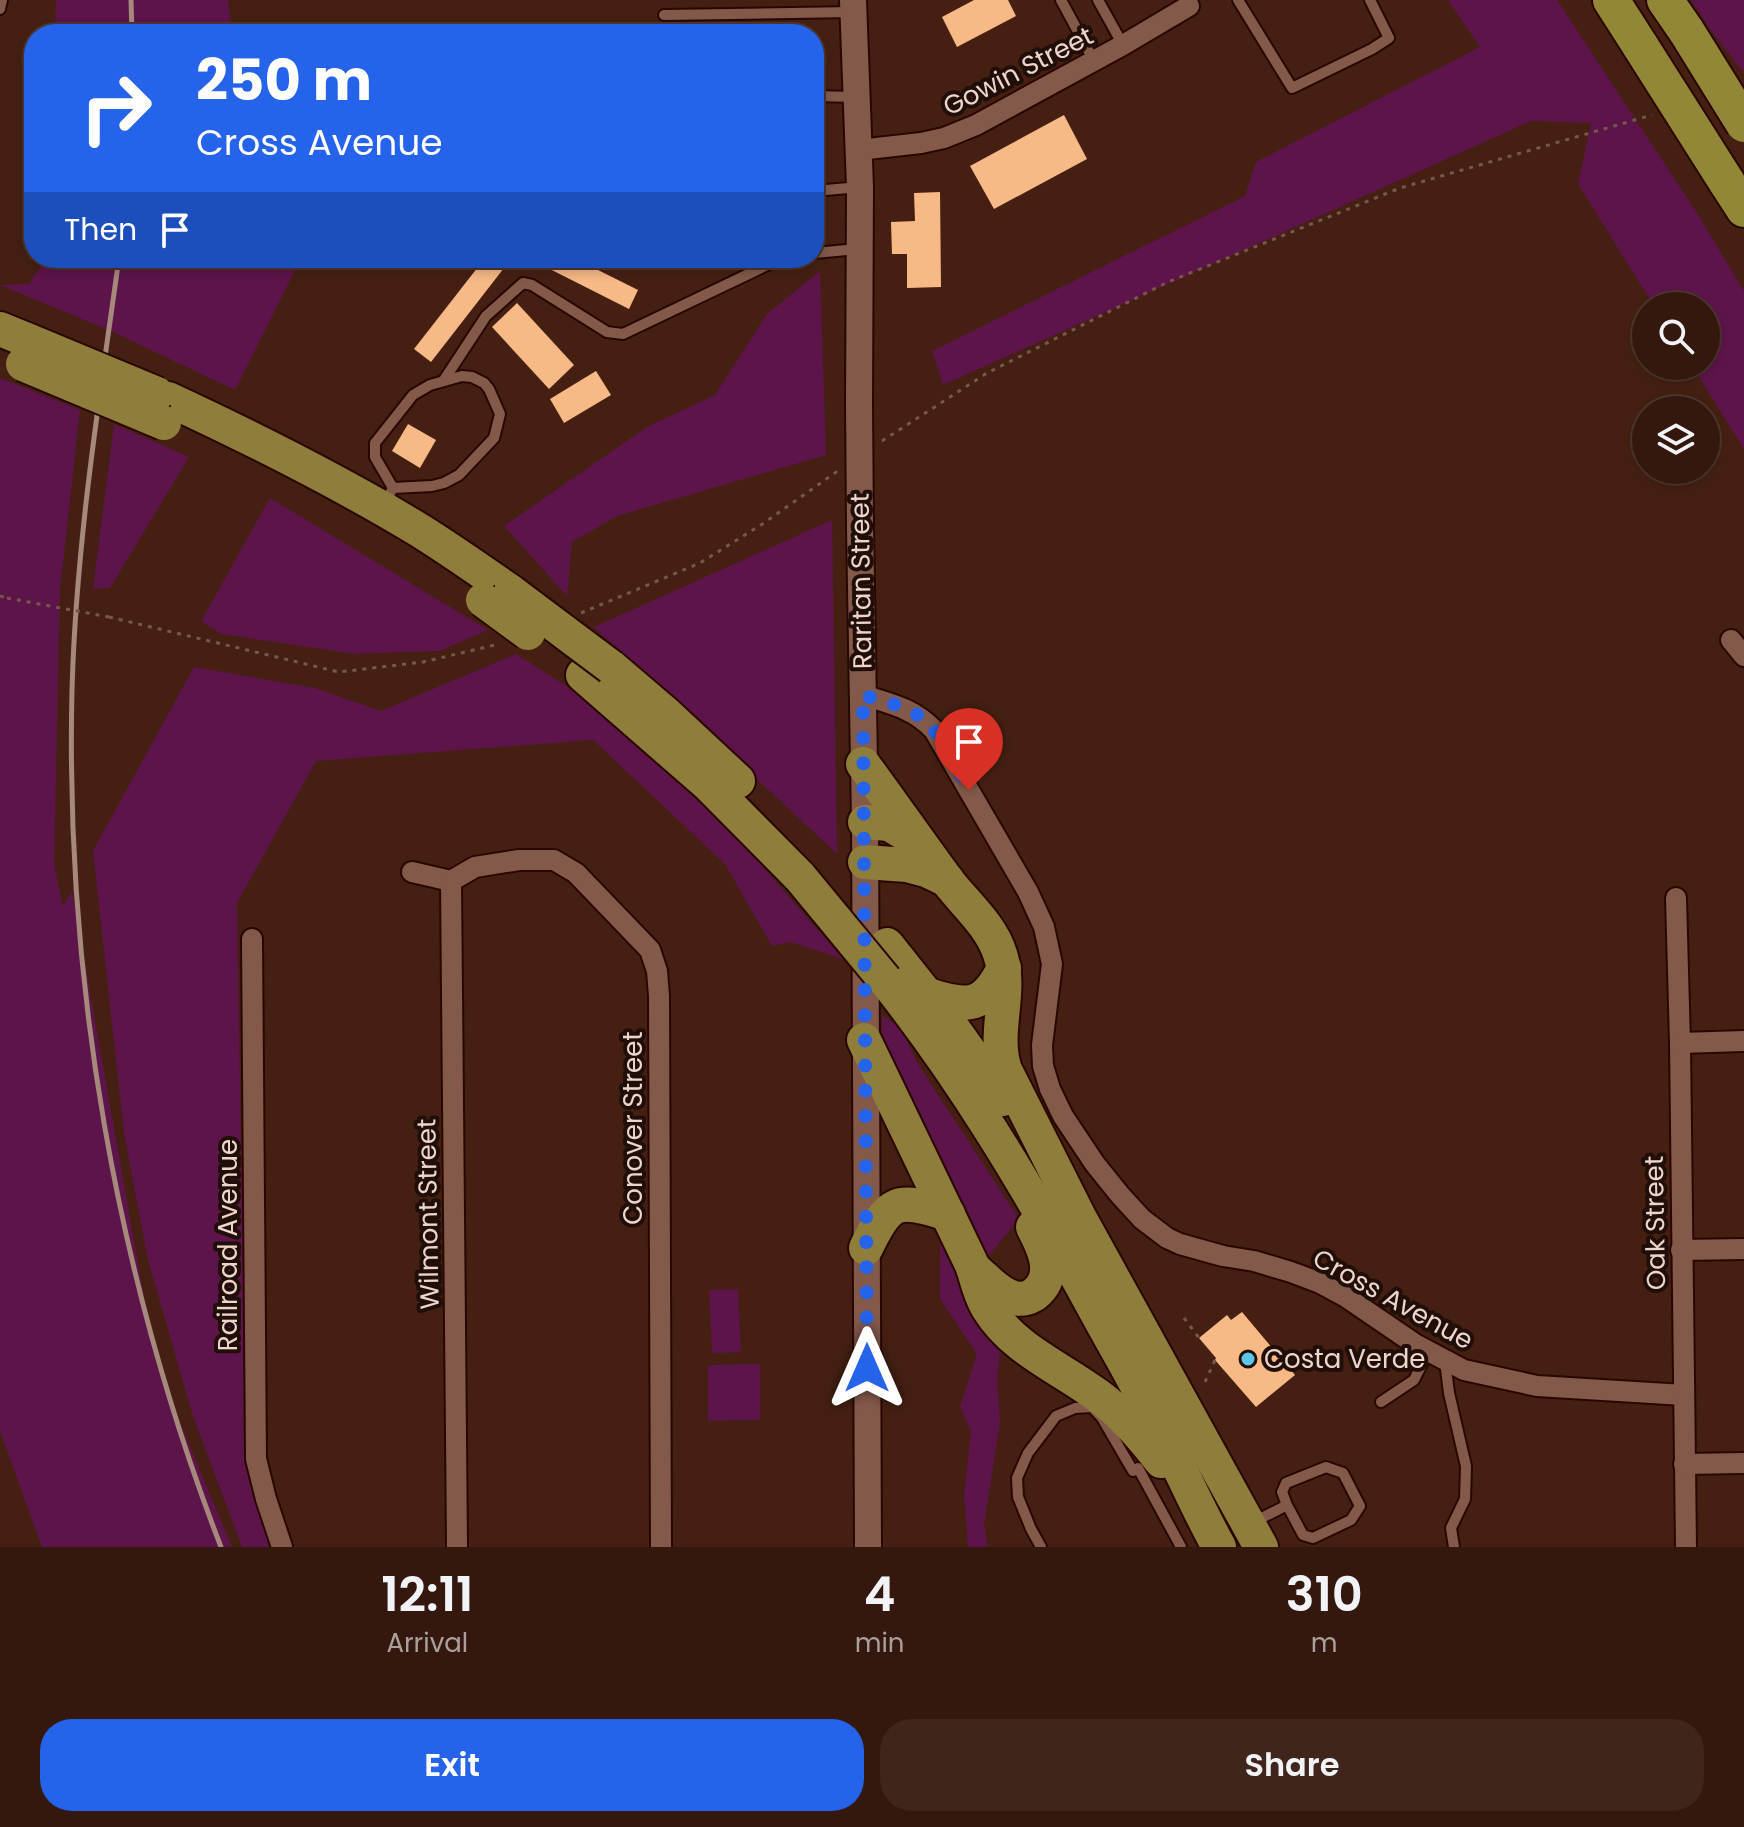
<!DOCTYPE html>
<html lang="en">
<head>
<meta charset="utf-8">
<style>
  :root { --surface:#34180e; --page:#3f251c; --text:#f1f3f6; --muted:#a9a09e; --line:#4e372e; --accent:#2563eb }
  body { margin:0; font-family:Poppins,sans-serif; background:var(--page); color:var(--text); height:100vh; display:flex; flex-direction:column; font-size:30px; white-space:nowrap }
  * { box-sizing:border-box; margin:0 }
  p { font-size:26px; color:var(--muted) }
  .icon { flex:none; width:44px; height:44px; fill:none; stroke:currentColor; stroke-width:2; stroke-linecap:round; stroke-linejoin:round }
  .map { position:relative; height:1547px; overflow:hidden }
  .panel { display:flex; flex-direction:column; background:var(--surface); flex:1 }
  .panel>* { flex:none }
  .guide { position:absolute; left:24px; top:24px; width:800px; height:244px; border-radius:32px; box-shadow:0 4px 12px #0003,0 0 0 2px var(--line); background:#2563eb; color:#fff; overflow:hidden }
  .controls { position:absolute; left:1632px; top:292px; display:grid; gap:16px }
  .controls a { display:grid; place-items:center; width:88px; height:88px; border-radius:50%; background:var(--surface); box-shadow:0 4px 12px #0003,0 0 0 2px var(--line); font-size:40px }
  .pin { position:absolute; display:grid; place-items:center; width:68px; height:68px; color:#fff; margin:-82px -34px; border-radius:50% 50% 50% 0; rotate:-45deg; box-shadow:0 0 8px #0007 }
  .pin .icon { rotate:45deg }
  .me { position:absolute; width:88px; margin:-44px; rotate:0deg; stroke-linejoin:round; filter:drop-shadow(0 0 6px #0008) }
  .turn { display:flex; align-items:center; gap:28px; height:168px; padding:0 40px; font-size:36px }
  .turn .icon { width:104px; height:104px; stroke-width:2.5 }
  .turn b { display:block; font-size:56px; line-height:68px }
  .then { display:flex; align-items:center; height:76px; padding:0 40px; background:#0003; gap:16px; font-size:30px }
  .eta { display:flex; justify-content:space-evenly; align-items:center; height:136px; text-align:center }
  .eta b { font-size:48px; font-weight:600; line-height:56px }
  .primary-button { display:flex; gap:16px; margin-top:auto; padding:16px 40px }
  .primary-button a { flex:1; height:92px; border-radius:32px; background:var(--accent); color:#fff; font-size:32px; font-weight:600; line-height:92px; text-align:center }
  .primary-button a+a { background:var(--page); color:var(--text) }
  .map>svg:first-child { display:block }
  .green { fill:#5d144a }
  .building { fill:#f7b986 }
  .lines { fill:none; stroke-linecap:round; stroke-linejoin:round }
  .service-casing { stroke:#290700; stroke-width:14 }
  .minor-casing { stroke:#290700; stroke-width:24 }
  .tertiary-casing { stroke:#290700; stroke-width:30 }
  .trunk-casing { stroke:#290700; stroke-width:38 }
  .motorway-casing { stroke:#290700; stroke-width:40 }
  .path { stroke:#78574b; stroke-width:3; stroke-dasharray:4 6; stroke-linecap:butt }
  .service { stroke:#83594a; stroke-width:10 }
  .minor { stroke:#83594a; stroke-width:20 }
  .tertiary { stroke:#83594a; stroke-width:26 }
  .trunk { stroke:#8f7d3b; stroke-width:34 }
  .motorway { stroke:#928637; stroke-width:36 }
  .rail { stroke:#a6887c; stroke-width:5 }
  .tertiary-bridge-casing { stroke:#290700; stroke-width:30; stroke-linecap:butt }
  .trunk-bridge-casing { stroke:#290700; stroke-width:38; stroke-linecap:butt }
  .motorway-bridge-casing { stroke:#290700; stroke-width:40; stroke-linecap:butt }
  .path-bridge { stroke:#78574b; stroke-width:3; stroke-dasharray:4 6; stroke-linecap:butt }
  .tertiary-bridge { stroke:#83594a; stroke-width:26 }
  .trunk-bridge { stroke:#8f7d3b; stroke-width:34 }
  .motorway-bridge { stroke:#928637; stroke-width:36 }
  .route { stroke:#2563eb; stroke-width:14; stroke-dasharray:0 25.2 }
  .poi-dot { fill:#5cc7e8; stroke:#200f09; stroke-width:3 }
  .labels { text-anchor:middle; stroke-width:8; stroke-linejoin:round; paint-order:stroke }
  .street-label { font-size:26px; fill:#eed5cc; stroke:#200f09 }
  .poi-label { font-size:26px; fill:#eed5cc; stroke:#200f09; text-anchor:start }
</style>
</head>
<body>
<div class="map">
<svg width="1744" height="1547" viewBox="0 0 1744 1547">
  <rect width="100%" height="100%" fill="#452012"/>
  <!-- green -->
  <g class="green">
    <path d="M56 0H228L232 34H55Z"/>
    <path d="M1448 0H1557L1697 213 1744 291V449L1692 366H1706V306H1654L1578 184 1591 123 1531 121 943 385 932 351 1245 196 1256 162 1480 47Z"/>
    <path d="M1691 0H1744V73L1710 29Z"/>
    <path d="M46 258H301L235 390 113 332 0 285 29 284Z"/>
    <path d="M820 271 826 455 617 516 572 542 567 596 504 526 647 427 715 395 767 314Z"/>
    <path d="M0 378 80 410 60 590 54 865 63 906 72 891 156 1365 232 1547H42L0 1431Z"/>
    <path d="M114 424 189 457 110 588 93 589Z"/>
    <path d="M270 498 488 630 440 651 356 654 221 634 201 621Z"/>
    <path d="M832 520 837 854 594 627Z"/>
    <path d="M516 654 604 710 627 735 735 835 843 959 790 942 772 946 725 864 593 740 316 761 237 903 246 1450 272 1547H242L193 1416 148 1260 124 1133 93 851 194 667 315 688 381 711Z"/>
    <path d="M882 1015 900 1028 918 1064 1019 1219 986 1259 881 1053Z"/>
    <path d="M940 1233 1000 1350 997 1381 1000 1422 984 1525 988 1547H968L964 1494 971 1431 960 1407 977 1354 940 1299Z"/>
    <path d="M738 1289 741 1352 712 1353 709 1290Z"/>
    <path d="M760 1364V1420L708 1421V1365Z"/>
  </g>
  <!-- building -->
  <g class="building">
    <path d="M974 0H1008L1016 16 957 47 942 17Z"/>
    <path d="M1064 115 1087 159 994 209 970 166Z"/>
    <path d="M940 192 941 287 907 288V254H892L891 222 915 221 914 193Z"/>
    <path d="M485 258H491L504 268 431 362 414 349Z"/>
    <path d="M528 258H574L638 290 629 309Z"/>
    <path d="M517 303 574 365 549 389 492 327Z"/>
    <path d="M596 371 611 395 564 423 550 399Z"/>
    <path d="M408 424 436 440 420 468 392 451Z"/>
    <path d="M1242 1312 1295 1375 1256 1407 1215 1360 1216 1358 1199 1338 1227 1315 1231 1320Z"/>
  </g>
  <g class="lines">
    <!-- service casing -->
    <g class="service-casing">
      <g id="service">
        <path d="M1061 0 1094 61"/>
        <path d="M1098 0 1123 45"/>
        <path d="M1238 0 1292 88 1372 49 1389 38 1370 0"/>
        <path d="M0 9 2 0"/>
        <path d="M664 15 852 12"/>
        <path d="M814 96 856 97"/>
        <path d="M814 191 860 187"/>
        <path d="M814 253 858 249"/>
        <path d="M444 380 486 316 523 283 532 285 607 332 623 334 782 258"/>
        <path d="M385 503 393 488 432 486 444 483 459 475 494 438 500 414 489 389 484 383 472 377 462 376 430 385 413 395 375 443V457L393 488"/>
        <path d="M1445 1361 1449 1393 1466 1466 1465 1499 1451 1528 1454 1547"/>
        <path d="M1381 1402 1414 1380 1428 1352"/>
        <path d="M1254 1522 1287 1505 1303 1535 1313 1538 1351 1520 1360 1506 1343 1473 1326 1467 1286 1483 1282 1492 1287 1505"/>
        <path d="M1041 1547 1031 1529 1018 1497 1017 1478 1028 1453 1056 1416 1075 1408 1092 1407 1102 1418 1133 1471 1138 1468 1181 1547"/>
      </g>
    </g>
    <!-- minor casing -->
    <g class="minor-casing">
      <g id="minor">
        <path d="M859 150 921 143 944 138 976 125 1123 45 1189 6"/>
        <path d="M1731 640 1744 656"/>
        <path d="M863 695C891 704 913 708 934 730L1028 892 1044 927 1052 964 1042 1045 1043 1066 1050 1089 1063 1116 1095 1164 1120 1195 1142 1219 1167 1238 1180 1244 1223 1256 1254 1261 1291 1272 1320 1283 1346 1297 1415 1344 1464 1370 1537 1386 1684 1395"/>
        <path d="M412 872 451 881"/>
        <path d="M451 881 475 867 519 860H554L576 873 650 950 657 971 659 996 661 1547"/>
        <path d="M451 881 457 1547"/>
        <path d="M1676 898 1680 1043 1686 1547"/>
        <path d="M252 939 256 1459 266 1499 282 1547"/>
        <path d="M1680 1043 1744 1041"/>
        <path d="M1681 1250 1744 1249"/>
        <path d="M1684 1464 1744 1463"/>
      </g>
    </g>
    <!-- tertiary casing -->
    <g class="tertiary-casing">
      <g id="tertiary">
        <path d="M853 0 860 187 859 404"/>
        <path d="M860 527 865 822 868 1547"/>
      </g>
    </g>
    <!-- trunk casing -->
    <g class="trunk-casing">
      <g id="trunk">
        <path d="M0 329 27 340"/>
        <path d="M168 399C254 439 338 481 419 530 451 550 481 571 511 592"/>
        <path d="M611 667 666 714 738 781"/>
        <path d="M583 675 709 785 800 877"/>
        <path d="M863 764C891 802 918 841 946 879 964 903 991 925 1000 954 1013 992 992 1032 1005 1070L1079 1217 1261 1547"/>
        <path d="M865 822 889 824 919 842"/>
        <path d="M865 862 907 865 926 870 947 880"/>
        <path d="M887 945 949 1023 1003 1099"/>
        <path d="M885 980C963 1078 1026 1184 1086 1293 1113 1343 1142 1392 1167 1443 1185 1478 1200 1513 1219 1547"/>
        <path d="M928 995C968 1008 984 1008 1004 968"/>
        <path d="M864 1040 973 1267C977 1281 980 1295 988 1308 1013 1349 1059 1367 1097 1395 1122 1413 1142 1436 1161 1461"/>
        <path d="M866 1248C889 1200 896 1197 948 1214"/>
        <path d="M973 1268C985 1278 998 1294 1014 1298 1022 1300 1031 1298 1037 1292 1057 1274 1043 1246 1033 1227"/>
      </g>
    </g>
    <!-- motorway casing -->
    <g class="motorway-casing">
      <g id="motorway">
        <path d="M1611 0 1641 47"/>
        <path d="M1665 0 1687 32"/>
        <path d="M1726 181 1744 209"/>
      </g>
    </g>
    <!-- path -->
    <g class="path">
      <path d="M882 441 987 373 1168 282 1400 188 1652 115"/>
      <path d="M0 596 7 598"/>
      <path d="M581 613 700 563 764 523 839 470"/>
      <path d="M109 617 339 672 423 662 499 644"/>
      <path d="M1184 1318 1199 1338"/>
      <path d="M1205 1382 1215 1360"/>
    </g>
    <!-- service -->
    <use href="#service" class="service"/>
    <!-- minor -->
    <use href="#minor" class="minor"/>
    <!-- tertiary -->
    <use href="#tertiary" class="tertiary"/>
    <!-- trunk -->
    <use href="#trunk" class="trunk"/>
    <!-- motorway -->
    <use href="#motorway" class="motorway"/>
    <!-- rail -->
    <g class="rail">
      <path d="M131 0 132 34"/>
      <path d="M119 258C99 401 76 545 72 690 65 981 116 1275 221 1547"/>
    </g>
    <!-- tertiary-bridge casing -->
    <g class="tertiary-bridge-casing">
      <path id="tertiary-bridge" d="M859 404 860 527"/>
    </g>
    <!-- trunk-bridge casing -->
    <g class="trunk-bridge-casing">
      <g id="trunk-bridge">
        <path d="M27 340 157 394"/>
        <path d="M23 364 164 423"/>
        <path d="M511 592 611 667"/>
        <path d="M483 600 528 633"/>
        <path d="M800 877 885 980"/>
      </g>
    </g>
    <!-- motorway-bridge casing -->
    <g class="motorway-bridge-casing">
      <g id="motorway-bridge">
        <path d="M1687 32 1744 124"/>
        <path d="M1641 47 1726 181"/>
      </g>
    </g>
    <!-- path-bridge -->
    <path class="path-bridge" d="M7 598 109 617"/>
    <!-- tertiary-bridge -->
    <use href="#tertiary-bridge" class="tertiary-bridge"/>
    <!-- trunk-bridge -->
    <use href="#trunk-bridge" class="trunk-bridge"/>
    <!-- motorway-bridge -->
    <use href="#motorway-bridge" class="motorway-bridge"/>
  </g>
  <g class="lines">
    <!-- route -->
    <path class="route" d="M867 1368 863 695C880 701 900 704 916 714 941 730 955 765 969 790"/>
  </g>
  <!-- markers -->
  <circle class="poi-dot" cx="1248" cy="1359" r="8"/>
  <g class="labels">
    <!-- street labels -->
    <g class="street-label">
      <text transform="translate(1018 71) rotate(-27)" y="9">Gowin Street</text>
      <text transform="translate(861 581) rotate(-91)" y="9">Raritan Street</text>
      <text transform="translate(633 1128) rotate(-90)" y="9">Conover Street</text>
      <text transform="translate(428 1214) rotate(-91)" y="9">Wilmont Street</text>
      <text transform="translate(1655 1223) rotate(-91)" y="9">Oak Street</text>
      <text transform="translate(228 1245) rotate(-90)" y="9">Railroad Avenue</text>
      <text transform="translate(1393 1299) rotate(29)" y="9">Cross Avenue</text>
    </g>
    <!-- poi labels -->
    <g class="poi-label">
      <text x="1264" y="1368">Costa Verde</text>
    </g>
  </g>
</svg>
<div class="controls">
<a><svg class="icon" aria-label="search" viewBox="0 0 24 24"><circle cx="10" cy="10" r="6"/><path d="M15 15l6 6"/></svg></a>
<a><svg class="icon" aria-label="layers" viewBox="0 0 24 24"><path d="M12 4l9 5-9 5-9-5zM3 14l9 5 9-5"/></svg></a>
</div>
<div class="pin" style="left:969px;top:790px;background:#d93025"><svg class="icon" aria-label="arrive" viewBox="0 0 24 24"><path d="M6 21V4h12l-3 4 3 4H6"/></svg></div>
<svg class="me" style="left:867px;top:1368px" viewBox="-20 -20 40 40"><path d="M0-17L14 15 0 8-14 15z" fill="#2563eb" stroke="#fff" stroke-width="4"/></svg>
<div class="guide">
<div class="turn"><svg class="icon" aria-label="right" viewBox="0 0 24 24"><path d="M7 20v-9h11M14 6l5 5-5 5"/></svg><div><b>250 m</b>Cross Avenue</div></div>
<div class="then">Then<svg class="icon" aria-label="arrive" viewBox="0 0 24 24"><path d="M6 21V4h12l-3 4 3 4H6"/></svg></div>
</div>
</div>
<section class="panel">
<div class="eta">
<div><b>12:11</b><p>Arrival</p></div>
<div><b>4</b><p>min</p></div>
<div><b>310</b><p>m</p></div>
</div>
<div class="primary-button"><a>Exit</a><a>Share</a></div>
</section>
</body>
</html>
